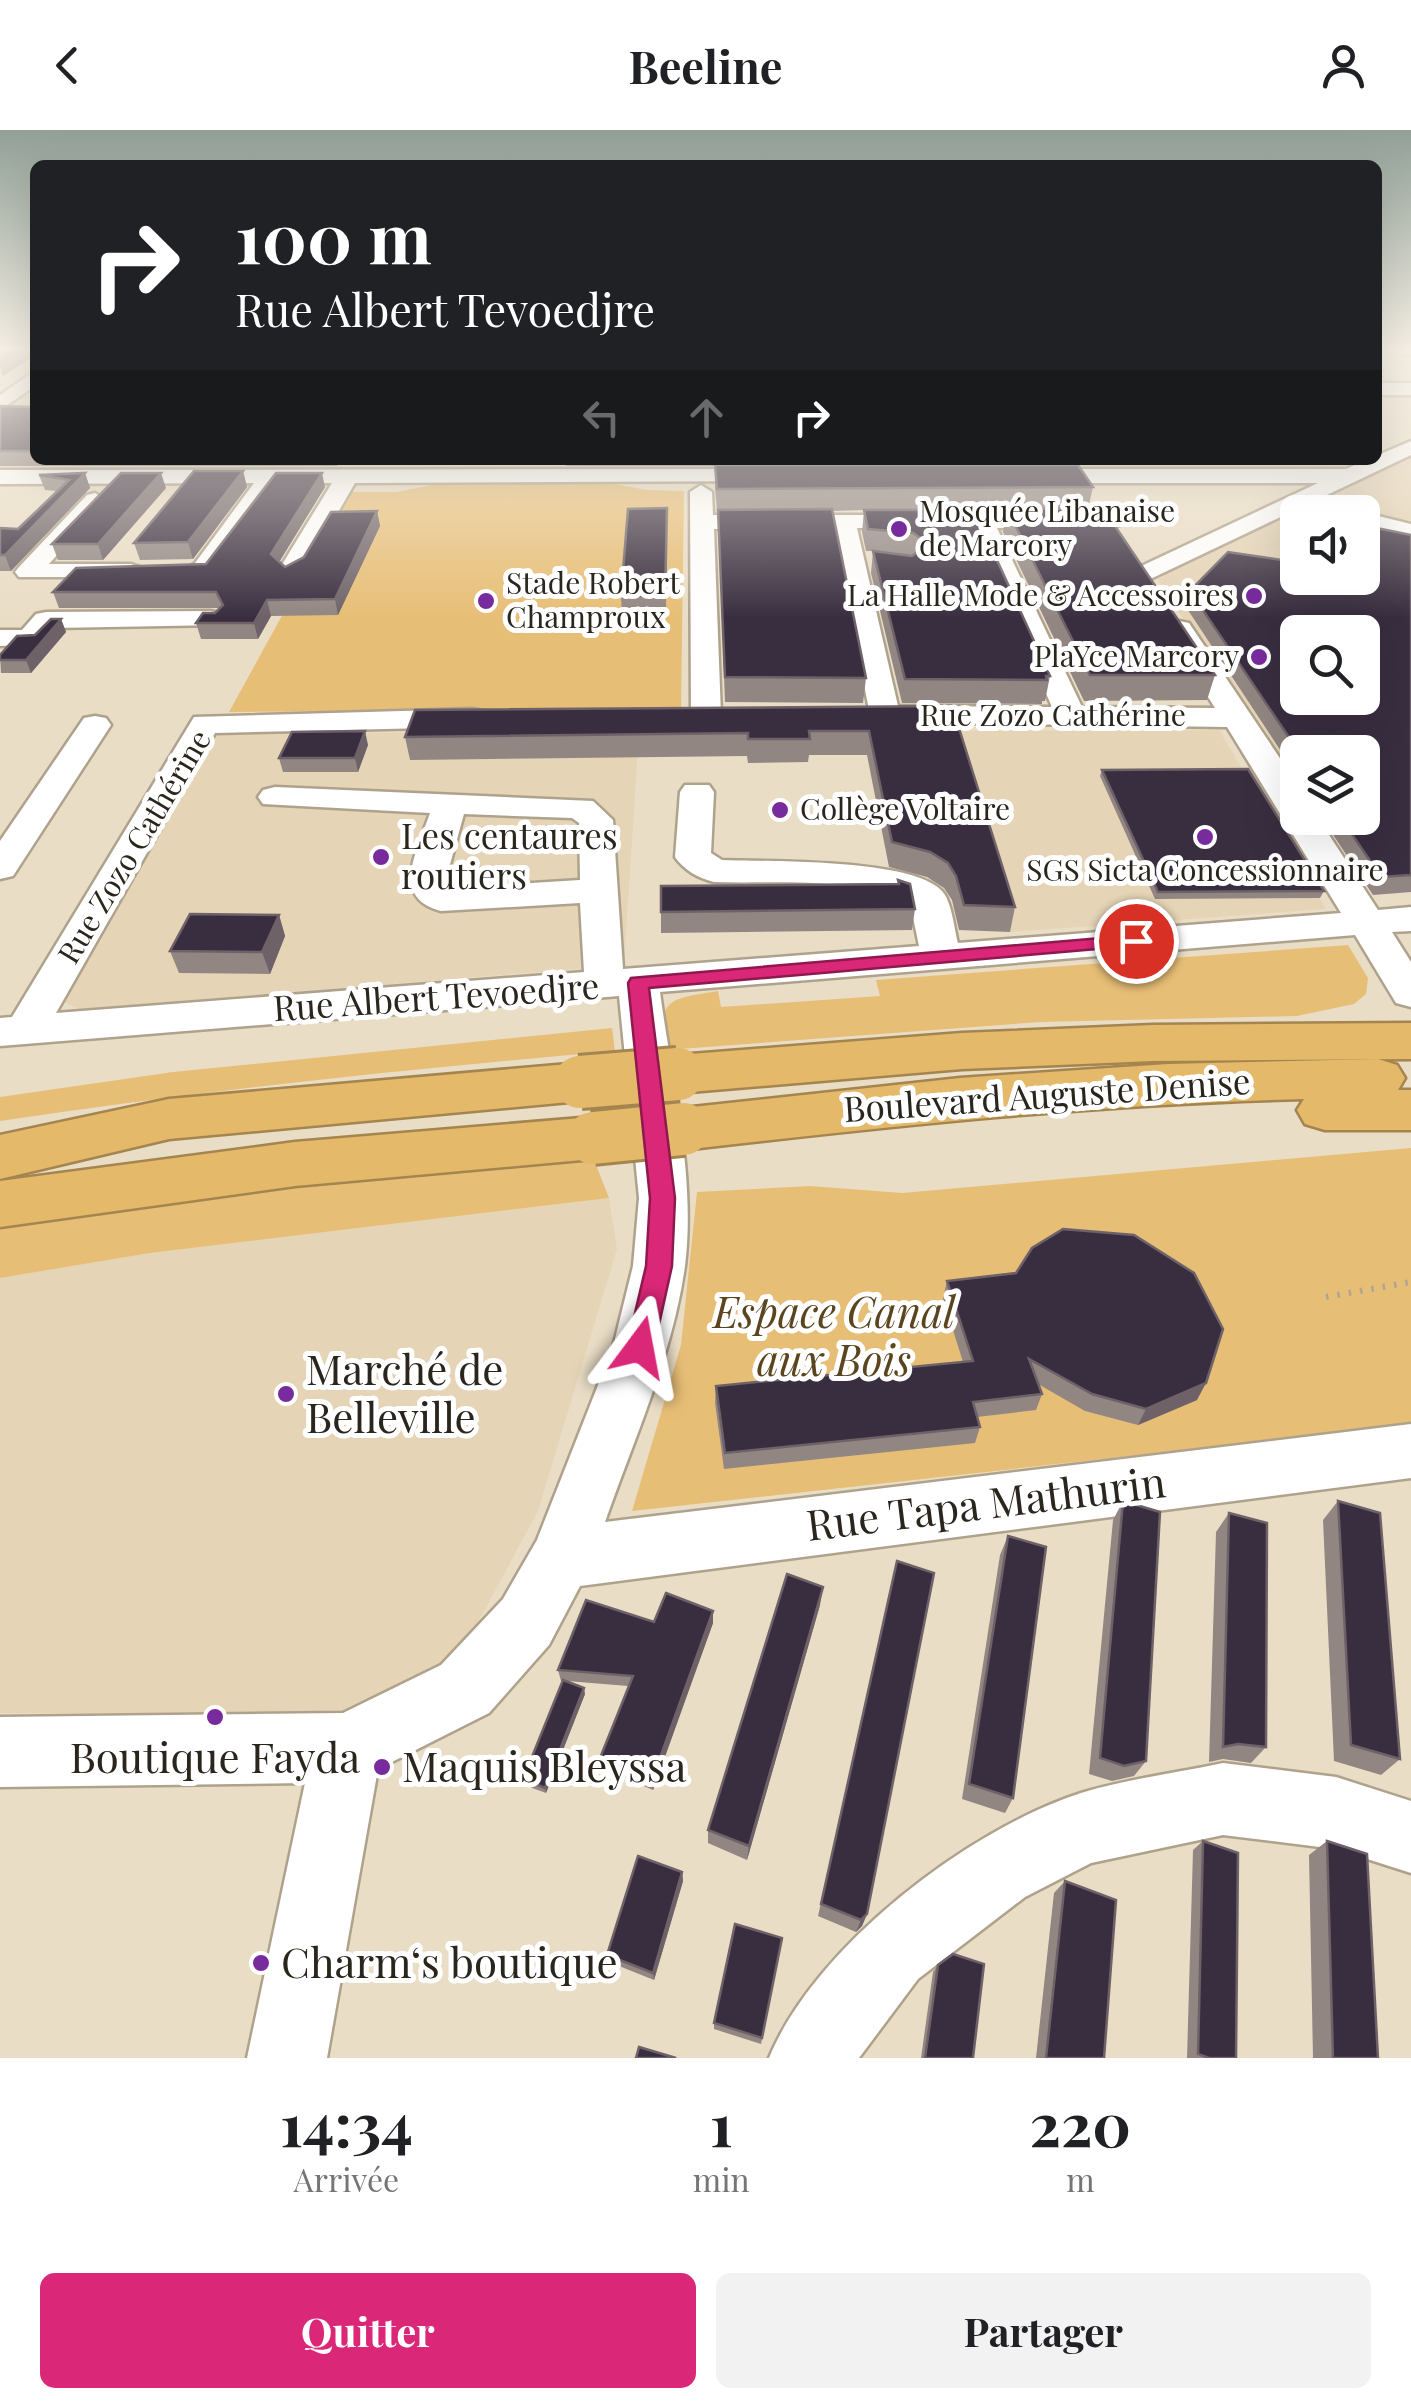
<!DOCTYPE html>
<html lang="fr">
<head>
<meta charset="utf-8">
<style>
  :root { --surface:#fff; --page:#f2f2f2; --text:#202124; --muted:#757577; --accent:#db2777 }
  body { margin:0; font-family:"Playfair Display",serif; background:var(--page); color:var(--text); height:100vh; display:flex; flex-direction:column; font-size:38px; white-space:nowrap }
  * { box-sizing:border-box; margin:0 }
  p { font-size:32px; color:var(--muted) }
  .icon { flex:none; width:55px; height:55px; fill:none; stroke:currentColor; stroke-width:2; stroke-linecap:round; stroke-linejoin:round }
  .map { position:relative; height:1928px; overflow:hidden }
  .panel { display:flex; flex-direction:column; background:var(--surface); flex:1 }
  .panel>* { flex:none }
  .top-card { position:absolute; left:30px; top:30px; width:1352px; height:305px; border-radius:15px; box-shadow:0 10px 40px #0002; background:#202124; color:#fff; overflow:hidden }
  .controls { position:absolute; left:1280px; top:365px; display:grid; gap:20px }
  .controls a { display:grid; place-items:center; width:100px; height:100px; border-radius:15px; background:var(--surface); box-shadow:0 10px 40px #0002; font-size:50px }
  .pin { position:absolute; display:grid; place-items:center; width:85px; height:85px; color:#fff; margin:-42px; border:5px solid #fff; border-radius:50%; box-shadow:0 2px 10px #0007 }
  .me { position:absolute; width:110px; margin:-55px; rotate:13deg; stroke-linejoin:round; filter:drop-shadow(0 0 8px #0008) }
  .turn { display:flex; align-items:center; gap:35px; height:210px; padding:0 40px; font-size:45px }
  .turn .icon { width:130px; height:130px; stroke-width:2.5 }
  .turn b { display:block; font-size:70px; line-height:85px }
  .lanes { display:flex; align-items:center; height:95px; padding:0 40px; background:#0003; justify-content:center; gap:50px; direction:ltr }
  .lanes .off { opacity:.35 }
  .eta { display:flex; justify-content:space-evenly; align-items:center; height:170px; text-align:center }
  .eta b { font-size:60px; font-weight:700; line-height:70px }
  .button { display:flex; gap:20px; margin-top:auto; padding:20px 40px }
  .button a { flex:1; height:115px; border-radius:15px; background:var(--accent); color:#fff; font-size:40px; font-weight:700; line-height:115px; text-align:center }
  .button a+a { background:var(--page); color:var(--text) }
  header { display:flex; justify-content:space-between; align-items:center; height:130px; padding:0 40px; background:var(--surface); font-size:45px; font-weight:700 }
  .map>svg:first-child { display:block }
  .built { fill:#e5d4b6; fill-rule:evenodd }
  .green { fill:#e7be76 }
  .lines { fill:none; stroke-linecap:round; stroke-linejoin:round }
  .minor-casing { stroke:#afa28d; stroke-width:5 }
  .highway-casing { stroke:#a4854f; stroke-width:5 }
  .path-far1 { stroke:#b0a593; stroke-width:2.5; stroke-dasharray:1 4; stroke-linecap:butt }
  .path { stroke:#b0a593; stroke-width:6; stroke-dasharray:2.5 9; stroke-linecap:butt }
  .minor { fill:#fff; fill-rule:evenodd }
  .highway { fill:#e5b96a; fill-rule:evenodd }
  .highway-bridge-casing { stroke:#a4854f; stroke-width:58; stroke-linecap:butt }
  .highway-bridge { stroke:#e5b96a; stroke-width:52 }
  .wall { fill:#928683 }
  .shaded-wall { fill:#6e6268 }
  .building { fill:#392e40; stroke:#6e6268; stroke-width:2.5; fill-rule:evenodd }
  .route { fill:#db2777; stroke:#8e194d; stroke-width:2.5 }
  .poi-dot { fill:#782b9d; stroke:#fff; stroke-width:4 }
  .labels { text-anchor:middle; stroke-width:10; stroke-linejoin:round; paint-order:stroke }
  .far-poi-label { font-size:30px; fill:#2a251d; stroke:#fff; text-anchor:start }
  .far-street-label { font-size:30px; fill:#2a251d; stroke:#fff }
  .poi-label { font-size:35px; fill:#2a251d; stroke:#fff; text-anchor:start }
  .street-label { font-size:35px; fill:#2a251d; stroke:#fff }
  .near-park-label { font-size:42px; font-style:italic; fill:#5a451f; stroke:#fff }
  .near-poi-label { font-size:42px; fill:#2a251d; stroke:#fff; text-anchor:start }
  .near-street-label { font-size:42px; fill:#2a251d; stroke:#fff }
</style>
</head>
<body>
<header><svg class="icon" aria-label="back" viewBox="0 0 24 24"><path d="M15 5l-7 7 7 7"/></svg>Beeline<svg class="icon" aria-label="person" viewBox="0 0 24 24"><circle cx="12" cy="8" r="4"/><path d="M4 21q1-7 8-7t8 7"/></svg></header>
<div class="map">
<svg width="1411" height="1928" viewBox="0 0 1411 1928">
  <rect width="100%" height="100%" fill="#eaddc6"/>
  <!-- built -->
  <g class="built">
    <path d="M1411 323V682L1362 622H1298L1297 669 1158 449 1193 428ZM1298 382H1362V448H1298ZM1298 502H1362V568H1298Z"/>
    <path d="M1219 600 1326 779 1010 802 949 601Z"/>
    <path d="M639 602 624 835 79 879 59 870 212 603Z"/>
    <path d="M609 1068 617 1119 538 1381 456 1533 338 1584 0 1583V1148L150 1123Z"/>
  </g>
  <!-- green -->
  <g class="green">
    <path d="M604 352 647 360 684 361 681 579 229 582 350 362H397L441 353Z"/>
    <path d="M1348 815 1368 848 1366 864 1354 874 1297 886 1040 892 666 920C656 867 671 869 718 861L721 877 880 866 876 850Z"/>
    <path d="M612 898 615 921C409 939 204 960 0 991V967L173 942Z"/>
    <path d="M589 1017 609 1068 150 1123 0 1148V1091Z"/>
    <path d="M1411 1018V1295L632 1381 681 1215 697 1062 810 1056 902 1063Z"/>
  </g>
  <g class="lines">
    <!-- minor casing -->
    <g class="minor-casing">
      <g id="minor">
        <path d="M1384 218H1411V224L1393 223Z"/>
        <path d="M35 241V256L0 280V265Z"/>
        <rect x="1378" y="253" width="33" height="12"/>
        <path d="M1411 311V325L1144 452 1135 449 1131 444 1135 439 1318 353H1024L1013 346 1024 339H1346L1366 330H1378V325Z"/>
        <path d="M843 330H880L882 332 871 338 846 335Z"/>
        <path d="M775 339 783 341 786 346 783 351 355 353 304 441 291 449 278 441 332 353H277L213 443 195 450 182 442 195 433 254 353 0 354V340Z"/>
        <path d="M701 355 712 362 713 385H1120L1124 390 1120 395 1112 397 997 398 1082 577 1215 578 1165 499 1179 491 1189 493 1298 655V688H1318L1378 780 1411 777V801L1392 802 1411 832V877L1396 873 1355 805 660 862C672 951 696 1047 685 1136 673 1224 634 1309 605 1392L1411 1294V1348L580 1456 549 1515 489 1583 378 1639 327 1928H247L305 1653 0 1657V1587L343 1583 441 1535 503 1469 537 1410 613 1217 633 1136 639 1068 619 866 0 916V888L12 887 194 587 472 579 483 581 488 588 483 595 472 597 215 603 56 883 584 842 580 773 441 781C389 768 418 719 430 683L263 674 258 667 263 660 275 657 593 671 613 690 623 839 919 816 910 773C850 746 778 754 714 752 698 748 684 740 675 727L680 662 685 655H709L714 662 711 723 722 730C768 732 911 728 942 761 952 772 954 798 958 813L1341 783 1227 597 874 592 870 585 833 398 714 399 721 585 717 592H695L691 585 690 362ZM857 398H973L1052 577 898 576ZM464 684 572 688 579 693 580 750 449 758 446 749Z"/>
        <path d="M95 363 106 370 49 434H131L140 437 144 442 140 447H19L15 442 19 437 87 365Z"/>
        <path d="M1360 382H1362L1411 394V408L1362 396Z"/>
        <path d="M210 481 220 483 224 489 220 495 54 498 40 514 0 516V500H22L36 484 46 482Z"/>
        <path d="M95 586 106 588 111 595 13 746 0 749V711L84 588Z"/>
        <path d="M1223 1633 1336 1647 1411 1671V1743L1336 1719 1223 1705 1091 1733 1025 1767 918 1849 859 1928H769C815 1817 967 1700 1081 1663 1126 1649 1177 1643 1223 1633Z"/>
      </g>
    </g>
    <!-- highway casing -->
    <g class="highway-casing">
      <g id="highway">
        <path d="M1411 893V929L1153 931 962 939 678 963 659 957 651 944 659 931 678 925 962 903 1153 895Z"/>
        <path d="M1378 929 1397 935 1405 948 1398 960H1411V1000H1325L1305 994 1297 980 1304 969C1095 974 890 996 683 1020L663 1014 655 999 663 984 683 978 960 948 1168 934Z"/>
        <path d="M580 933 599 939 607 952 599 965 580 971 169 1009 0 1049V1005L169 969Z"/>
        <path d="M593 987 613 993 621 1008 613 1023 593 1029 295 1056 0 1097V1051L295 1012Z"/>
      </g>
    </g>
    <!-- path-far1 -->
    <path class="path-far1" d="M1162 472 1189 473"/>
    <!-- path -->
    <path class="path" d="M1326 1167 1411 1152"/>
    <!-- minor -->
    <use href="#minor" class="minor"/>
    <!-- highway -->
    <use href="#highway" class="highway"/>
    <!-- highway-bridge casing -->
    <g class="highway-bridge-casing">
      <g id="highway-bridge">
        <path d="M580 952 678 944"/>
        <path d="M593 1008 683 999"/>
      </g>
    </g>
    <!-- highway-bridge -->
    <use href="#highway-bridge" class="highway-bridge"/>
  </g>
  <!-- wall -->
  <g class="wall">
    <path d="M0 276 35 277V330H341L337 336H0Z"/>
    <path d="M565 330H848L845 335 1093 357 1088 379 1215 545 1207 570 1084 571 1003 402 1007 380H883H974L1050 546 1045 571H1042V574L902 573 871 443 873 421H866L862 402 864 380 832 381 866 548 863 573 725 572 718 381H717L715 357V336H566Z"/>
    <path d="M243 341 247 357 193 429 140 430 134 413Z"/>
    <path d="M85 343 90 358 11 441H0V398L18 399 56 361 45 360 39 345Z"/>
    <path d="M325 357 279 431 285 437 304 427 377 381 380 396 338 485 271 486 258 509H201L196 493 215 483 220 478H59L53 462 206 434Z"/>
    <path d="M166 358 103 430H58L52 414Z"/>
    <path d="M667 378 666 485H622L621 466Z"/>
    <path d="M1411 405V762L1373 765 1322 688H1362V622H1298V647L1186 477 1190 461 1289 431Z"/>
    <path d="M61 489 66 502 31 543H1L0 525Z"/>
    <path d="M952 576 1015 777 1010 802 959 800 952 770 944 758 927 747 889 737 867 625H809L808 632 748 633 747 626 410 630 405 607Z"/>
    <path d="M368 615 358 642H283L279 628Z"/>
    <path d="M1102 640 1324 761 1320 768 1155 769 1100 646Z"/>
    <path d="M898 750 915 779 912 800 661 803V782L898 754Z"/>
    <path d="M279 785 285 806 270 844 179 843 170 821Z"/>
    <path d="M947 1151 1197 1270 1138 1295 1085 1281 1038 1254 1042 1264 1036 1280 977 1287 980 1297 975 1313 724 1339 715 1273 716 1256 963 1232 943 1168Z"/>
    <path d="M1123 1371 1146 1631 1134 1646 1112 1651 1089 1644 1113 1390Z"/>
    <path d="M1338 1371 1400 1629 1381 1645 1334 1631 1323 1390Z"/>
    <path d="M1229 1383 1266 1617 1251 1633 1223 1629 1209 1632 1216 1402Z"/>
    <path d="M1008 1406 1013 1668 1005 1683 962 1669 1000 1425Z"/>
    <path d="M892 1450 867 1784 862 1796 856 1802 818 1786Z"/>
    <path d="M820 1475 747 1730 708 1713V1700Z"/>
    <path d="M713 1481V1493L653 1660 602 1638 600 1628 628 1556 567 1551 585 1564 546 1663 524 1655 523 1649 563 1551H561L558 1540 654 1492Z"/>
    <path d="M1203 1711 1236 1928H1187L1193 1720Z"/>
    <path d="M1327 1711 1378 1928H1313L1309 1725Z"/>
    <path d="M682 1742 683 1751 654 1850 609 1832 607 1825Z"/>
    <path d="M1065 1751 1104 1928H1036L1054 1763Z"/>
    <path d="M782 1808 761 1914 714 1899V1893Z"/>
    <path d="M938 1835 973 1928H921L933 1842Z"/>
  </g>
  <!-- shaded-wall -->
  <g class="shaded-wall">
    <path d="M29 218 32 227 3 246 0 237Z"/>
    <path d="M243 341 247 357 193 429 188 412Z"/>
    <path d="M85 343 90 358 11 441 5 425Z"/>
    <path d="M161 343 166 358 103 430 98 414Z"/>
    <path d="M322 343 325 357 275 439 271 424Z"/>
    <path d="M377 381 380 396 338 485 335 469Z"/>
    <path d="M267 470 271 486 258 509 254 493Z"/>
    <path d="M61 489 66 502 31 543 26 530Z"/>
    <path d="M365 601 368 615 358 642 355 628Z"/>
    <path d="M279 785 285 806 270 844 262 822Z"/>
    <path d="M1206 1253 1197 1270 1138 1295 1146 1279Z"/>
    <path d="M823 1457 820 1475 747 1730 749 1716Z"/>
    <path d="M713 1481V1493L653 1660 652 1650Z"/>
    <path d="M584 1558 585 1564 546 1663 545 1658Z"/>
    <path d="M682 1742 683 1751 654 1850 653 1843Z"/>
    <path d="M867 1784 862 1796 856 1802 861 1790Z"/>
  </g>
  <!-- building -->
  <g class="building">
    <path d="M0 218H35V226L29 218 0 237Z"/>
    <path d="M0 276 35 277V321H0Z"/>
    <path d="M715 335H1078L1093 357 717 359Z"/>
    <path d="M194 341H243L188 412 134 413Z"/>
    <path d="M85 343 5 425H0V398L18 399 69 350 39 345Z"/>
    <path d="M121 343H161L98 414H52Z"/>
    <path d="M276 343H322L271 424 285 437 304 427 331 382 377 381 335 469 267 470 254 493H196L203 483H215L223 475 216 462H53L76 438 206 434Z"/>
    <path d="M667 378 665 466H621L628 379Z"/>
    <path d="M1103 378 1215 545H1090L1007 379Z"/>
    <path d="M832 379 866 548 725 547 718 380Z"/>
    <path d="M864 380H974L1050 546H1046L1047 550 905 549 873 421 912 426 929 414 913 403 868 399Z"/>
    <path d="M1362 395 1411 405V745L1381 747 1341 688H1362V622H1299L1190 461 1228 422 1289 431 1298 417V448H1362ZM1298 502H1362V568H1298Z"/>
    <path d="M51 489H61L26 530H0V525L17 506 35 505Z"/>
    <path d="M952 576 1015 777 964 775 956 746 948 733 930 722 892 712 869 601H809L810 609H748V603L405 607 415 580Z"/>
    <path d="M365 601 355 628H279L292 602Z"/>
    <path d="M1248 639 1324 761 1158 762 1102 640Z"/>
    <path d="M898 750 910 754 915 779 661 782V756L899 754Z"/>
    <path d="M190 784 279 785 262 822 170 821Z"/>
    <path d="M1063 1099 1134 1105 1194 1143 1223 1199 1206 1253 1146 1279 1092 1264 1029 1229 1042 1264 973 1272 980 1297 725 1323 716 1256 973 1231 947 1151 1016 1143 1032 1118Z"/>
    <path d="M1123 1371 1160 1382 1146 1631 1124 1636 1100 1628Z"/>
    <path d="M1338 1371 1380 1383 1400 1629 1351 1615Z"/>
    <path d="M1229 1383 1267 1393 1266 1617 1238 1614 1223 1617Z"/>
    <path d="M1008 1406 1046 1417 1013 1668 969 1654Z"/>
    <path d="M897 1431 934 1443 867 1784 861 1790 821 1774Z"/>
    <path d="M787 1444 823 1457 749 1716 708 1700Z"/>
    <path d="M666 1463 713 1481 652 1650 600 1628 633 1546 558 1540 586 1470 654 1492Z"/>
    <path d="M563 1550 584 1558 545 1658 523 1649Z"/>
    <path d="M1203 1711 1238 1723 1236 1928H1209L1198 1924Z"/>
    <path d="M1327 1711 1367 1724 1378 1928H1333Z"/>
    <path d="M638 1726 682 1742 653 1843 607 1825Z"/>
    <path d="M1065 1751 1116 1770 1104 1928H1046Z"/>
    <path d="M735 1794 782 1808 762 1908 714 1893Z"/>
    <path d="M953 1824 984 1834 973 1928H925L938 1835Z"/>
    <path d="M639 1917 676 1928H636Z"/>
  </g>
  <!-- sky -->
  <linearGradient id="sky" x2="0" y2="1"><stop stop-color="#91a097"/><stop offset="0.45" stop-color="#f6f0e5"/><stop offset="1" stop-color="#f6f0e5" stop-opacity="0"/></linearGradient>
  <rect width="1411" height="488" fill="url(#sky)"/>
  <!-- route -->
  <path class="route" d="M1136 805 1145 811 1143 815 649 858 675 1068 672 1136 654 1217 650 1225 640 1229 631 1225 627 1217 646 1136 650 1068 628 853 631 848Z"/>
  <!-- markers -->
  <g class="poi-dot">
    <circle cx="899" cy="399" r="10"/>
    <circle cx="1254" cy="466" r="10"/>
    <circle cx="486" cy="471" r="10"/>
    <circle cx="1259" cy="527" r="10"/>
    <circle cx="780" cy="680" r="10"/>
    <circle cx="1205" cy="707" r="10"/>
    <circle cx="381" cy="727" r="10"/>
    <circle cx="286" cy="1264" r="10"/>
    <circle cx="215" cy="1587" r="10"/>
    <circle cx="382" cy="1637" r="10"/>
    <circle cx="261" cy="1833" r="10"/>
  </g>
  <g class="labels">
    <!-- far-poi labels -->
    <g class="far-poi-label">
      <text x="919" y="392">Mosquée Libanaise<tspan x="919" dy="34">de Marcory</tspan></text>
      <text x="506" y="464">Stade Robert<tspan x="506" dy="34">Champroux</tspan></text>
      <text x="1234" y="476" text-anchor="end">La Halle Mode &amp; Accessoires</text>
      <text x="1239" y="537" text-anchor="end">PlaYce Marcory</text>
      <text x="800" y="690">Collège Voltaire</text>
      <text x="1205" y="751" text-anchor="middle">SGS Sicta Concessionnaire</text>
    </g>
    <!-- far-street labels -->
    <g class="far-street-label">
      <text x="1053" y="596">Rue Zozo Cathérine</text>
      <text transform="translate(135 717) rotate(-59)" y="10">Rue Zozo Cathérine</text>
    </g>
    <!-- poi labels -->
    <g class="poi-label">
      <text x="401" y="719">Les centaures<tspan x="401" dy="40">routiers</tspan></text>
    </g>
    <!-- street labels -->
    <g class="street-label">
      <text transform="translate(436 868) rotate(-4)" y="12">Rue Albert Tevoedjre</text>
      <text transform="translate(1047 966) rotate(-4)" y="12">Boulevard Auguste Denise</text>
    </g>
    <!-- near-park labels -->
    <g class="near-park-label">
      <text x="834" y="1198">Espace Canal<tspan x="834" dy="48">aux Bois</tspan></text>
    </g>
    <!-- near-poi labels -->
    <g class="near-poi-label">
      <text x="306" y="1255">Marché de<tspan x="306" dy="48">Belleville</tspan></text>
      <text x="215" y="1643" text-anchor="middle">Boutique Fayda</text>
      <text x="402" y="1652">Maquis Bleyssa</text>
      <text x="281" y="1848">Charm‘s boutique</text>
    </g>
    <!-- near-street labels -->
    <g class="near-street-label">
      <text transform="translate(986 1374) rotate(-7)" y="15">Rue Tapa Mathurin</text>
    </g>
  </g>
</svg>
<div class="controls">
<a><svg class="icon" aria-label="sound" viewBox="0 0 24 24"><path d="M4 9h4l5-4v14l-5-4H4zM17 9q2 3 0 6"/></svg></a>
<a><svg class="icon" aria-label="search" viewBox="0 0 24 24"><circle cx="10" cy="10" r="6"/><path d="M15 15l6 6"/></svg></a>
<a><svg class="icon" aria-label="layers" viewBox="0 0 24 24"><path d="M12 4l9 5-9 5-9-5zM3 14l9 5 9-5"/></svg></a>
</div>
<div class="pin" style="left:1136px;top:811px;background:#d93025"><svg class="icon" aria-label="arrive" viewBox="0 0 24 24"><path d="M6 21V4h12l-3 4 3 4H6"/></svg></div>
<svg class="me" style="left:640px;top:1217px" viewBox="-20 -20 40 40"><path d="M0-17L14 15 0 8-14 15z" fill="#db2777" stroke="#fff" stroke-width="4"/></svg>
<div class="top-card">
<div class="turn"><svg class="icon" aria-label="right" viewBox="0 0 24 24"><path d="M7 20v-9h11M14 6l5 5-5 5"/></svg><div><b>100 m</b>Rue Albert Tevoedjre</div></div>
<div class="lanes"><svg class="icon off" aria-label="left" viewBox="0 0 24 24"><path d="M17 20v-9H6M10 6l-5 5 5 5"/></svg><svg class="icon off" aria-label="ahead" viewBox="0 0 24 24"><path d="M12 20V5M6 11l6-6 6 6"/></svg><svg class="icon" aria-label="right" viewBox="0 0 24 24"><path d="M7 20v-9h11M14 6l5 5-5 5"/></svg></div>
</div>
</div>
<section class="panel">
<div class="eta">
<div><b>14:34</b><p>Arrivée</p></div>
<div><b>1</b><p>min</p></div>
<div><b>220</b><p>m</p></div>
</div>
<div class="button"><a>Quitter</a><a>Partager</a></div>
</section>
</body>
</html>
